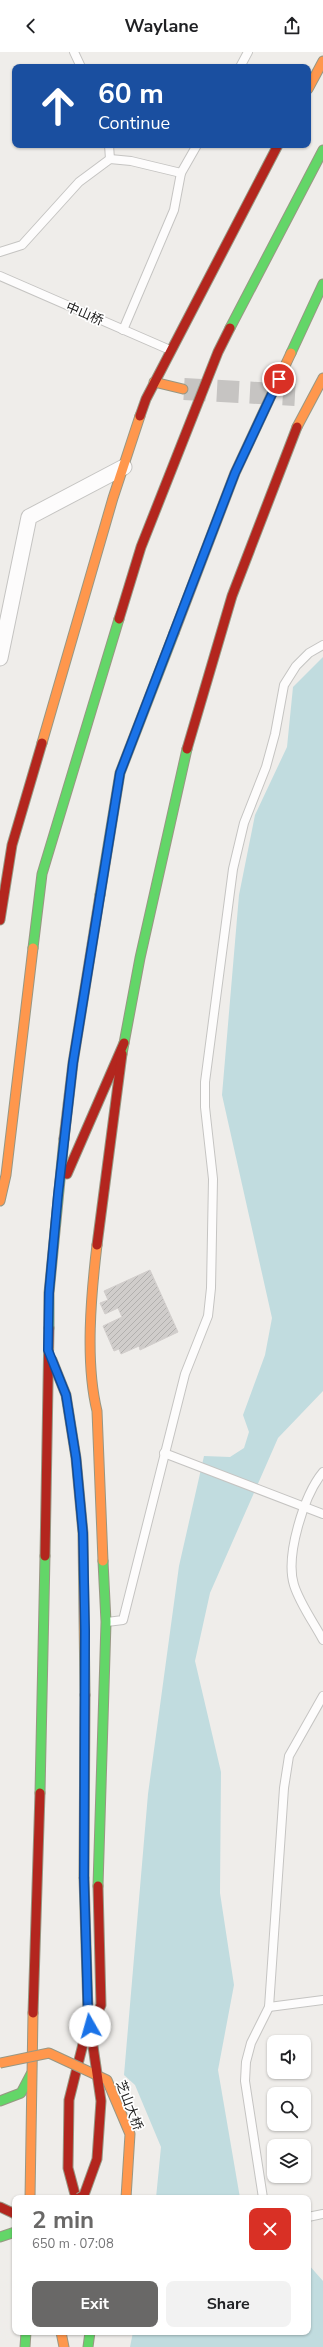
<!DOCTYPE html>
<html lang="en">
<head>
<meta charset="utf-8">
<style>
  :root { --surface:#fff; --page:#f2f2f2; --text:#202124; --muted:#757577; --accent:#696867 }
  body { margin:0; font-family:"Nunito Sans","Noto Sans SC",sans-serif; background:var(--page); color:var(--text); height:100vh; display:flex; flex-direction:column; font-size:15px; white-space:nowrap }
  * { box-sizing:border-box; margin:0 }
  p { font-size:13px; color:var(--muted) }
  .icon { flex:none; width:22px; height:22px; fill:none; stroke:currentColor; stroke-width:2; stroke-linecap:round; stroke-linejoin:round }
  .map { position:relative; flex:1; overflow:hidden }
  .drawer { position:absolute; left:12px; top:2143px; width:299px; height:140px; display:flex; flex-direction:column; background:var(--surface); border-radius:8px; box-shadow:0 1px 3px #0004 }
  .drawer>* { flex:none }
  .banner { position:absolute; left:12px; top:12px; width:299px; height:84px; border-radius:8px; box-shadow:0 1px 3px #0004; background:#1a4fa0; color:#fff; overflow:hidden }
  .buttons { position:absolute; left:267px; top:1983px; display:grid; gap:8px }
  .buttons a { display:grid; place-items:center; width:44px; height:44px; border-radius:8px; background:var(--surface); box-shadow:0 1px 3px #0004; font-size:20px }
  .pin { position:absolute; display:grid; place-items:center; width:34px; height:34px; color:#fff; margin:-17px; border:2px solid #fff; border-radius:50%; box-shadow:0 1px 4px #0007 }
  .me { position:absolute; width:44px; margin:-22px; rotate:353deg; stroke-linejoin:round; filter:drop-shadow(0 0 3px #0008) }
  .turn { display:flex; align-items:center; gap:14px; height:84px; padding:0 20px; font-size:18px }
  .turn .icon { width:52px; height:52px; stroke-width:2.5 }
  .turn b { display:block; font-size:28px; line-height:34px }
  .round { display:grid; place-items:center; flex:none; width:42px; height:42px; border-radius:8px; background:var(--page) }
  .summary { display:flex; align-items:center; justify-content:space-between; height:68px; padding:0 20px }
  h1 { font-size:24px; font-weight:700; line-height:30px; color:var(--accent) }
  .button { display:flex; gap:8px; margin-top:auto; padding:8px 20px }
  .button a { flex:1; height:46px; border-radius:8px; background:var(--accent); color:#fff; font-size:16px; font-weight:700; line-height:46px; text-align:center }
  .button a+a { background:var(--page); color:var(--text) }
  header { display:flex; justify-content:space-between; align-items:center; height:52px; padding:0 20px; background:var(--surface); font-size:18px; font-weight:700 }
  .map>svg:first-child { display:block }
  .water { fill:#c1dcdf }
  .building { fill:url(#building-hatch); stroke:#d2cecc }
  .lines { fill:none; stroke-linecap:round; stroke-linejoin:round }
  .secondary-tunnel { stroke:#c6c4c2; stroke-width:22; stroke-dasharray:22 11; stroke-linecap:butt }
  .lane-casing { stroke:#c5c4c2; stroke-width:10 }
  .street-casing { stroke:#c5c4c2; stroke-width:17 }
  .fast-casing { stroke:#989783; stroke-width:11 }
  .slow-casing { stroke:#989783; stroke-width:11 }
  .jam-casing { stroke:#989783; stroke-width:11 }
  .lane { stroke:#fdfcfc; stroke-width:8 }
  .street { stroke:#fdfcfc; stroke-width:15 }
  .fast { stroke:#63d668; stroke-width:9 }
  .slow { stroke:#ff974d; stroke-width:9 }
  .jam { stroke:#b3261e; stroke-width:9 }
  .slow-bridge-casing { stroke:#989783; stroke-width:11; stroke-linecap:butt }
  .jam-bridge-casing { stroke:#989783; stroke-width:11; stroke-linecap:butt }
  .slow-bridge { stroke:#ff974d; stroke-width:9 }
  .jam-bridge { stroke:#b3261e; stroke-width:9 }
  .route-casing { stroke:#114b97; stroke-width:10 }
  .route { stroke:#1a73e8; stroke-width:7 }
  .labels { text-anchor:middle; stroke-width:3.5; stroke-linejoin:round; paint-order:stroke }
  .street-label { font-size:13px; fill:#212121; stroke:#fff }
</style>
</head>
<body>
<header><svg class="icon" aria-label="back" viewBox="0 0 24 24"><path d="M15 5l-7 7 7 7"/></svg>Waylane<svg class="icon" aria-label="share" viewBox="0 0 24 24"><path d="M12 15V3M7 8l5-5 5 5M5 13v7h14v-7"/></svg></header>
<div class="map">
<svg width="323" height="2295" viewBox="0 0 323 2295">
  <defs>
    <pattern id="building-hatch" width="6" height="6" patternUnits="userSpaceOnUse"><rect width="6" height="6" fill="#d0cdcb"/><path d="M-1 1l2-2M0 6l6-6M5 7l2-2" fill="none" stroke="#b2b0ae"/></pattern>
  </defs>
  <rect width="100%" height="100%" fill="#efedea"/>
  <!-- water -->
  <g class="water">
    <path d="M323 605V1339L278 1386 210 1541 195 1609 221 1720 220 1841 234 1933 218 2018 240 2146H156L161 2095 135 2033 124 2023 148 1742 179 1514 204 1404 230 1405 244 1396 249 1380 243 1363 265 1303 272 1266 222 1043 239 843 255 763 287 695 293 635Z"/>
    <path d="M308 2212 323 2229V2295H130L133 2280H308Z"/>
  </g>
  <!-- building -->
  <path class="building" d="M150 1218 178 1280 140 1298 139 1294 121 1302 119 1297 114 1299 103 1274 122 1265 118 1256 105 1262 100 1251 108 1248 104 1239Z"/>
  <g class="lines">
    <!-- secondary-tunnel -->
    <path class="secondary-tunnel" d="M184 337 295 343"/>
    <!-- lane casing -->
    <g class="lane-casing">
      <g id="lane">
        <path d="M74 0 81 15"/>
        <path d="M240 15 248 0"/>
        <path d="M109 93 110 107"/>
        <path d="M0 200 22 193 79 130 110 107 131 109 181 121"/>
        <path d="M0 224 170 298"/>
        <path d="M123 278 174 158 181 121 197 93"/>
        <path d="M164 1401 323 1462"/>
        <path d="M323 1420C304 1443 285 1504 294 1533 300 1552 314 1571 323 1588"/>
        <path d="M107 1570 123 1568 185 1322 208 1264 211 1236 213 1127 205 1055V1030L233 817 244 771 266 715 275 682 284 633 296 614 309 601 323 593"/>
        <path d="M269 1955 323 1948"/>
        <path d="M263 2146 245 2029 246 2010 251 1991 269 1955 284 1736 289 1704 323 1644"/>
        <path d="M308 2165 323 2162"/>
      </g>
    </g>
    <!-- street casing -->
    <g class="street-casing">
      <path id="street" d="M0 606 29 465 124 415"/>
    </g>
    <!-- fast casing -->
    <g class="fast-casing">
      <g id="fast">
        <path d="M230 276 323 98"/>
        <path d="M291 301 323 232"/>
        <path d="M100 843 120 721 174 581"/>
        <path d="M33 896 42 822 119 567"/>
        <path d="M122 1002 140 906 187 697"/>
        <path d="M49 1276V1241L64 1087"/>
        <path d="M40 1741 45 1504"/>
        <path d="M98 1834 106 1570 103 1509"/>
        <path d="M0 2049 21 2041 31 2022"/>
        <path d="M0 2185 15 2180"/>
        <path d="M25 2295 26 2280"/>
        <path d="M88 2295 90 2280"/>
      </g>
    </g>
    <!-- slow casing -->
    <g class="slow-casing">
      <g id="slow">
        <path d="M308 37 323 9"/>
        <path d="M154 330 183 337"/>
        <path d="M297 375 323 326"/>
        <path d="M174 581 235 421 291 301"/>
        <path d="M42 691 113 446 140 364"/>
        <path d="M0 1149 6 1123 33 896"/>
        <path d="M97 1193C91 1243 85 1310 97 1359L103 1509"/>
        <path d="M52 1308 66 1343 76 1406 83 1481 85 1643"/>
        <path d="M30 2146 33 1961"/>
        <path d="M61 2280 64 2295"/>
      </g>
    </g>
    <!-- jam casing -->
    <g class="jam-casing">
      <g id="jam">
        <path d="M140 364 146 347 278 93"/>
        <path d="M119 567 141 495 218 300 230 276"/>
        <path d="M187 697 232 544 297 375"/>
        <path d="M0 868 12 793 42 691"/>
        <path d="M64 1087 73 1011 100 843"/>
        <path d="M67 1122 124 991"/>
        <path d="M97 1193 122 1002"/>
        <path d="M45 1504 49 1276"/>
        <path d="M84 1825 85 1643"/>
        <path d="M33 1961 40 1741"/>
        <path d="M76 2146 68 2116 69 2048 83 1992 101 1953 98 1834"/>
        <path d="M0 2155 15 2162"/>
      </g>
    </g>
    <!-- lane -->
    <use href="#lane" class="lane"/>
    <!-- street -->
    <use href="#street" class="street"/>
    <!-- fast -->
    <use href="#fast" class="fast"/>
    <!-- slow -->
    <use href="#slow" class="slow"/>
    <!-- jam -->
    <use href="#jam" class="jam"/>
    <!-- slow-bridge casing -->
    <g class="slow-bridge-casing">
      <path id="slow-bridge" d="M0 2011 49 2001 107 2028 130 2082 126 2146"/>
    </g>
    <!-- jam-bridge casing -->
    <g class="jam-bridge-casing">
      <path id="jam-bridge" d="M79 2146 84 2143 97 2107 101 2049 88 1960 84 1825"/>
    </g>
    <!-- slow-bridge -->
    <use href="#slow-bridge" class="slow-bridge"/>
    <!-- jam-bridge -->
    <use href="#jam-bridge" class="jam-bridge"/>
  </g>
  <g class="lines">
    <!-- route casing -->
    <g class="route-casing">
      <path id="route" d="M90 1974 88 1960 84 1825 85 1579 83 1481 76 1406 66 1343 48 1298 49 1241 58 1143 73 1011 120 721 235 421 279 327"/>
    </g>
    <!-- route -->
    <use href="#route" class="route"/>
  </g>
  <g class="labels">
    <!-- street labels -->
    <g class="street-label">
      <text transform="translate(85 261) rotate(23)" y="5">中山桥</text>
      <text transform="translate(130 2053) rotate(69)" y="5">芝山大桥</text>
    </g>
  </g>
</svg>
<div class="buttons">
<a><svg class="icon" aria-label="sound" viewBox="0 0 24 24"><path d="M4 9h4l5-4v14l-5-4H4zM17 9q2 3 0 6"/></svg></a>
<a><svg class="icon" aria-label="search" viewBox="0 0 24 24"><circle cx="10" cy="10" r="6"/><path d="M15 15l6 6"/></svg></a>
<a><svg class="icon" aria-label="layers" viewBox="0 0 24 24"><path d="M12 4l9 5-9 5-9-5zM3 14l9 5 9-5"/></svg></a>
</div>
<div class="pin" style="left:279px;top:327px;background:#d93025"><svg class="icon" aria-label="arrive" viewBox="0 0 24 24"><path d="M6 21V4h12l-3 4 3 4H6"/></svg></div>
<svg class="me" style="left:90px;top:1974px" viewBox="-20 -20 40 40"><circle r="19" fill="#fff"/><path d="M0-13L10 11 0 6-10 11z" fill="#1a73e8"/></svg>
<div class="banner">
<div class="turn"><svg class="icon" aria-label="ahead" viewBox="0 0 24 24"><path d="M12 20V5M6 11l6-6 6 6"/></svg><div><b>60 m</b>Continue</div></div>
</div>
<section class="drawer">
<div class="summary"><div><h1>2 min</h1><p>650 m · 07:08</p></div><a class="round" style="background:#d93025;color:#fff"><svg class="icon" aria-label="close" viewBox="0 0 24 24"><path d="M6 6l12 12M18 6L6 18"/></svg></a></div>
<div class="button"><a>Exit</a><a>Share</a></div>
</section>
</div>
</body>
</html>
